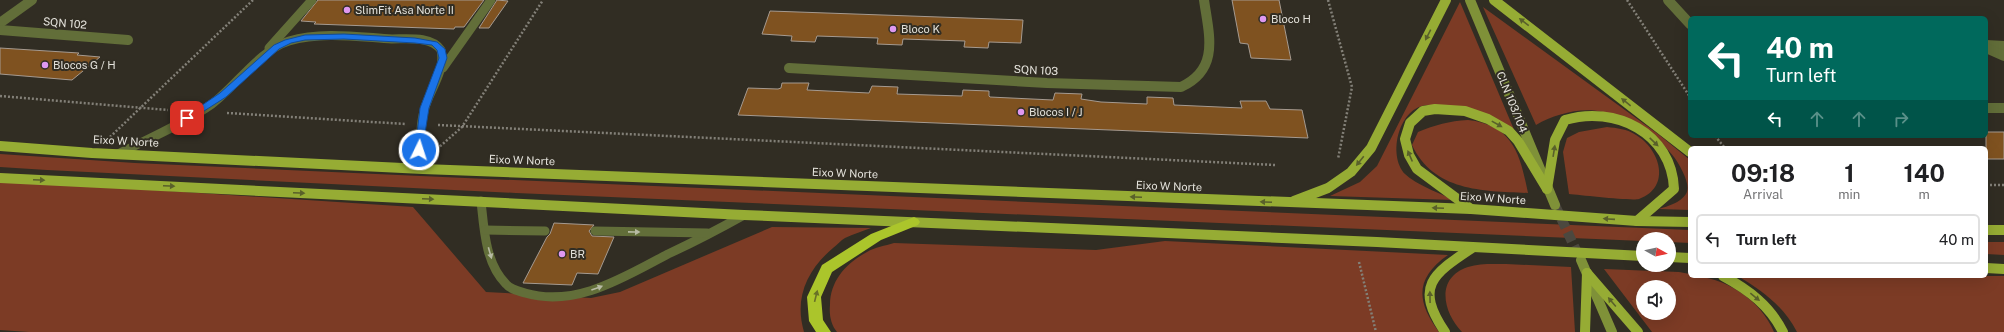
<!DOCTYPE html>
<html lang="en">
<head>
<meta charset="utf-8">
<style>
  :root { --surface:#fff; --page:#f2f2f2; --text:#202124; --muted:#757577; --line:#e0e0e0 }
  body { margin:0; font-family:"Public Sans",sans-serif; background:var(--page); color:var(--text); height:100vh; display:flex; flex-direction:column; font-size:15px; white-space:nowrap }
  * { box-sizing:border-box; margin:0 }
  p { font-size:13px; color:var(--muted) }
  .icon { flex:none; width:22px; height:22px; fill:none; stroke:currentColor; stroke-width:2; stroke-linecap:round; stroke-linejoin:round }
  .map { position:relative; flex:1; overflow:hidden }
  .panel { position:absolute; left:1688px; top:146px; width:300px; height:132px; display:flex; flex-direction:column; background:var(--surface); border-radius:6px; box-shadow:0 4px 16px #0002 }
  .panel>* { flex:none }
  .top-card { position:absolute; left:1688px; top:16px; width:300px; height:122px; border-radius:6px; box-shadow:0 4px 16px #0002; background:#00695c; color:#fff; overflow:hidden }
  .needle { width:26px; rotate:98deg }
  .fabs { position:absolute; left:1636px; top:232px; display:grid; gap:8px }
  .fabs a { display:grid; place-items:center; width:40px; height:40px; border-radius:50%; background:var(--surface); box-shadow:0 4px 16px #0002; font-size:20px }
  .pin { position:absolute; display:grid; place-items:center; width:34px; height:34px; color:#fff; margin:-17px; border-radius:8px; box-shadow:0 2px 6px #0006 }
  .me { position:absolute; width:44px; margin:-22px; rotate:4deg; stroke-linejoin:round; filter:drop-shadow(0 0 3px #0008) }
  .turn { display:flex; align-items:center; gap:14px; height:84px; padding:0 12px; font-size:18px }
  .turn .icon { width:52px; height:52px; stroke-width:2.5 }
  .turn b { display:block; font-size:28px; line-height:34px }
  .lanes { display:flex; align-items:center; height:38px; padding:0 12px; background:#0003; justify-content:center; gap:20px; direction:ltr }
  .lanes .off { opacity:.35 }
  .eta { display:flex; justify-content:space-evenly; align-items:center; height:68px; text-align:center }
  .eta b { font-size:24px; font-weight:700; line-height:28px }
  ul { padding:0; list-style:none }
  li { display:flex; align-items:center; gap:12px; height:50px; margin:0 8px 6px; padding:0 4px; border:2px solid var(--line); border-radius:6px }
  li div { flex:1 }
  li b { display:block; font-size:15px }
  li em { font-style:normal }
  .map>svg:first-child { display:block }
  .green { fill:#7c3b25; fill-rule:evenodd }
  .building { fill:#7f5220; stroke:#a59a90 }
  .lines { fill:none; stroke-linecap:round; stroke-linejoin:round }
  .secondary-tunnel { stroke:#4c483f; stroke-width:10; stroke-dasharray:10 5; stroke-linecap:butt }
  .path { stroke:#838078; stroke-width:2.5; stroke-dasharray:2 2; stroke-linecap:butt }
  .lane { stroke:#626e39; stroke-width:9 }
  .street { stroke:#626e39; stroke-width:10 }
  .secondary { stroke:#7f9138; stroke-width:10 }
  .primary { stroke:#96ac34; stroke-width:10 }
  .highway { fill:#abc52b; fill-rule:evenodd }
  .oneway { fill:#59602a }
  .oneway2 { fill:#b7baa3 }
  .oneway3 { fill:#687127 }
  .route { fill:#1a73e8; stroke:#114b97 }
  .poi-dot { fill:#df98f1; stroke:#312d23; stroke-width:1.5 }
  .labels { text-anchor:middle; stroke-width:4; stroke-linejoin:round; paint-order:stroke }
  .poi-label { font-size:11px; fill:#e5e3dc; stroke:#312d23; text-anchor:start }
  .street-label { font-size:11px; fill:#e5e3dc; stroke:#312d23 }
</style>
</head>
<body>
<div class="map">
<svg width="2004" height="332" viewBox="0 0 2004 332">
  <rect width="100%" height="100%" fill="#312d23"/>
  <!-- green -->
  <g class="green">
    <path d="M1460 2 1515 132C1511 129 1507 126 1502 124 1485 116 1464 114 1446 110 1440 109 1433 105 1428 105 1399 106 1387 155 1405 174 1415 184 1441 194 1454 200L1330 196 1360 182 1377 166Z"/>
    <path d="M1483 7 1658 134 1690 160V210L1659 209C1668 206 1680 203 1686 194 1689 188 1687 183 1685 177 1674 148 1650 132 1623 121 1617 118 1610 114 1603 112 1581 107 1555 114 1536 125Z"/>
    <path d="M1468 120C1513 125 1520 154 1528 193 1484 191 1434 192 1412 145L1418 132C1435 125 1449 121 1468 120Z"/>
    <path d="M1607 127C1617 128 1627 129 1636 135 1660 149 1672 187 1639 199 1631 201 1581 195 1569 194L1563 152 1567 138 1579 132Z"/>
    <path d="M0 154 135 163 465 178 1690 230V243L1669 242V239H1643V241L516 193 47 170 0 167Z"/>
    <path d="M0 180 413 207 486 292 591 298 620 292 772 227 871 228C863 231 853 234 845 238 841 240 837 245 833 248 807 270 794 298 804 332H29L0 330Z"/>
    <path d="M1165 241 1448 255C1415 278 1416 301 1439 332H837C831 325 829 315 830 305 830 281 846 263 867 252 875 247 885 246 894 243L1096 250Z"/>
    <path d="M1986 242H2004V255L1986 254Z"/>
    <path d="M1506 264 1571 267 1575 332H1462C1443 312 1435 278 1468 267 1480 263 1494 264 1506 264Z"/>
    <path d="M1604 269 1679 272 1690 274V276C1724 276 1761 300 1774 332H1652ZM1643 287H1669V313H1643Z"/>
    <path d="M1738 276H2004V332H1797C1783 305 1762 291 1738 276Z"/>
  </g>
  <!-- building -->
  <g class="building">
    <path d="M318 0H484L464 27H455L454 29 314 24 316 22 301 21Z"/>
    <path d="M497 0 508 1 489 28H479Z"/>
    <path d="M1232 0H1279L1291 60 1251 58 1248 44 1240 43Z"/>
    <path d="M770 11 1023 20 1021 43 989 42 988 48 964 47 965 41 903 39 902 45 877 44 878 38 817 36 815 42 791 41 792 36 762 34Z"/>
    <path d="M0 48 79 53 77 55 100 57 72 80 0 74Z"/>
    <path d="M782 83H809L807 90 869 93 872 86 898 87 897 94 962 96 963 90 989 91V96L990 97 1053 100 1055 93 1082 94 1081 99 1101 102 1147 104V97L1173 98 1174 105 1242 108 1240 101H1266L1270 109 1302 110 1308 138 738 115 748 88 778 89 781 88Z"/>
    <rect x="1986" y="132" width="18" height="27"/>
    <path d="M554 223 594 225 589 231 592 236 614 237 598 274 577 273 572 285 523 283 547 237 550 234Z"/>
  </g>
  <g class="lines">
    <!-- secondary-tunnel -->
    <path class="secondary-tunnel" d="M1555 205 1580 259"/>
    <!-- path -->
    <g class="path">
      <path d="M1328 0 1352 87 1338 159"/>
      <path d="M1627 0 1690 97"/>
      <path d="M0 96 168 110"/>
      <path d="M227 113 405 124"/>
      <path d="M438 125 1275 165"/>
      <path d="M1715 136 1725 148"/>
      <path d="M110 137 253 0"/>
      <path d="M437 149 462 127 543 0"/>
      <path d="M1986 185H2004"/>
      <path d="M1359 262 1376 332"/>
    </g>
    <!-- lane -->
    <g class="lane">
      <path d="M269 48 312 0"/>
      <path d="M443 68 491 0"/>
      <path d="M118 154C150 138 183 124 212 104 236 86 260 50 289 41 322 31 359 37 392 39 408 39 431 36 441 50 446 72 429 90 424 111 419 130 420 149 423 169"/>
      <path d="M481 201C484 228 485 263 506 284 510 289 518 291 525 293 576 308 624 277 668 254 694 242 719 229 744 215"/>
      <path d="M485 230 545 231"/>
      <path d="M595 231 707 233"/>
    </g>
    <!-- street -->
    <g class="street">
      <path d="M1668 0 1690 24"/>
      <path d="M0 23 32 0"/>
      <path d="M0 30 128 40"/>
      <path d="M1986 45 2004 46"/>
      <path d="M1986 48 2004 56"/>
      <path d="M789 68 1047 83 1181 87C1220 69 1209 35 1204 0"/>
      <path d="M1986 108H2004"/>
    </g>
    <!-- secondary -->
    <g class="secondary">
      <path d="M1470 0 1555 205"/>
      <path d="M1581 260 1612 332"/>
    </g>
    <!-- primary -->
    <g class="primary">
      <path d="M1494 0 1690 152"/>
      <path d="M0 146 92 153 423 169 1471 209 1637 221 1690 222"/>
      <path d="M0 178 744 215 1377 242 1643 256"/>
      <path d="M1547 189 1555 140 1565 120C1615 105 1672 133 1674 189L1637 221"/>
      <path d="M1294 201 1328 188 1351 172 1371 148 1446 0"/>
      <path d="M1471 209 1417 169 1409 155 1405 139 1410 123 1423 111 1435 109 1465 111 1488 119 1509 131 1518 141 1547 189"/>
      <path d="M1986 230H2004"/>
      <path d="M1669 257 1690 258"/>
      <path d="M1986 268 2004 269"/>
      <path d="M1587 273 1638 332"/>
      <path d="M1723 276C1749 290 1770 306 1783 332"/>
      <path d="M1445 332C1414 286 1433 274 1472 248"/>
      <path d="M1585 332 1587 273"/>
    </g>
    <!-- highway -->
    <path class="highway" d="M914 217 918 219 920 222 918 225 881 240 832 272 821 297 823 320 831 332H816L809 321 807 297 822 265 871 234Z"/>
  </g>
  <!-- one-way arrows -->
  <defs><path id="oneway-solid" d="M-6-.8H1V-3.2L6.5 0L1 3.2V.8H-6Z"/></defs>
  <g class="oneway">
    <use href="#oneway-solid" transform="translate(1524 22) rotate(-143)"/>
    <use href="#oneway-solid" transform="translate(1428 35) rotate(117)"/>
    <use href="#oneway-solid" transform="translate(1626 102) rotate(-141)"/>
    <use href="#oneway-solid" transform="translate(1497 124) rotate(29)"/>
    <use href="#oneway-solid" transform="translate(1654 142) rotate(44)"/>
    <use href="#oneway-solid" transform="translate(1554 151) rotate(-81)"/>
    <use href="#oneway-solid" transform="translate(1410 156) rotate(-113)"/>
    <use href="#oneway-solid" transform="translate(1360 161) rotate(129)"/>
    <use href="#oneway-solid" transform="translate(39 180) rotate(3)"/>
    <use href="#oneway-solid" transform="translate(169 186) rotate(3)"/>
    <use href="#oneway-solid" transform="translate(299 193) rotate(3)"/>
    <use href="#oneway-solid" transform="translate(1136 197) rotate(-178)"/>
    <use href="#oneway-solid" transform="translate(428 199) rotate(3)"/>
    <use href="#oneway-solid" transform="translate(1266 202) rotate(-178)"/>
    <use href="#oneway-solid" transform="translate(1438 208) rotate(-178)"/>
    <use href="#oneway-solid" transform="translate(1609 219) rotate(-176)"/>
    <use href="#oneway-solid" transform="translate(1430 297) rotate(-91)"/>
    <use href="#oneway-solid" transform="translate(1755 297) rotate(39)"/>
    <use href="#oneway-solid" transform="translate(1612 302) rotate(-130)"/>
  </g>
  <g class="oneway2">
    <use href="#oneway-solid" transform="translate(634 232) rotate(1)"/>
    <use href="#oneway-solid" transform="translate(490 253) rotate(74)"/>
    <use href="#oneway-solid" transform="translate(597 288) rotate(-20)"/>
  </g>
  <use class="oneway3" href="#oneway-solid" transform="translate(816 296) rotate(-76)"/>
  <!-- route -->
  <path class="route" d="M344 34 415 38 437 42 445 49 447 58 429 108 422 152 419 153 415 150 420 108 439 58 437 50 432 45 415 43 344 39 305 40 291 43 279 49 226 97 190 120H184L183 118 220 93 274 45 285 40 305 35Z"/>
  <!-- markers -->
  <g class="poi-dot">
    <circle cx="347" cy="10" r="4"/>
    <circle cx="1263" cy="19" r="4"/>
    <circle cx="893" cy="29" r="4"/>
    <circle cx="45" cy="65" r="4"/>
    <circle cx="1021" cy="112" r="4"/>
    <circle cx="562" cy="254" r="4"/>
  </g>
  <g class="labels">
    <!-- poi labels -->
    <g class="poi-label">
      <text x="355" y="14">SlimFit Asa Norte II</text>
      <text x="1271" y="23">Bloco H</text>
      <text x="901" y="33">Bloco K</text>
      <text x="53" y="69">Blocos G / H</text>
      <text x="1029" y="116">Blocos I / J</text>
      <text x="570" y="258">BR</text>
    </g>
    <!-- street labels -->
    <g class="street-label">
      <text transform="translate(65 23) rotate(5)" y="4">SQN 102</text>
      <text transform="translate(1036 70) rotate(3)" y="4">SQN 103</text>
      <text transform="translate(1512 102) rotate(68)" y="4">CLN 103/104</text>
      <text transform="translate(126 141) rotate(3)" y="4">Eixo W Norte</text>
      <text transform="translate(522 160) rotate(2)" y="4">Eixo W Norte</text>
      <text transform="translate(845 173) rotate(2)" y="4">Eixo W Norte</text>
      <text transform="translate(1169 186) rotate(2)" y="4">Eixo W Norte</text>
      <text transform="translate(1493 198) rotate(4)" y="4">Eixo W Norte</text>
    </g>
  </g>
</svg>
<div class="fabs">
<a><svg class="needle" viewBox="-14 -14 28 28"><path d="M0-13l5 13h-10z" fill="#e53935"/><path d="M0 13l5-13h-10z" fill="#757577"/></svg></a>
<a><svg class="icon" aria-label="sound" viewBox="0 0 24 24"><path d="M4 9h4l5-4v14l-5-4H4zM17 9q2 3 0 6"/></svg></a>
</div>
<div class="pin" style="left:187px;top:118px;background:#d93025"><svg class="icon" aria-label="arrive" viewBox="0 0 24 24"><path d="M6 21V4h12l-3 4 3 4H6"/></svg></div>
<svg class="me" style="left:419px;top:150px" viewBox="-20 -20 40 40"><circle r="17" fill="#1a73e8" stroke="#fff" stroke-width="3"/><path d="M0-11L8 9 0 5-8 9z" fill="#fff"/></svg>
<div class="top-card">
<div class="turn"><svg class="icon" aria-label="left" viewBox="0 0 24 24"><path d="M17 20v-9H6M10 6l-5 5 5 5"/></svg><div><b>40 m</b>Turn left</div></div>
<div class="lanes"><svg class="icon" aria-label="left" viewBox="0 0 24 24"><path d="M17 20v-9H6M10 6l-5 5 5 5"/></svg><svg class="icon off" aria-label="ahead" viewBox="0 0 24 24"><path d="M12 20V5M6 11l6-6 6 6"/></svg><svg class="icon off" aria-label="ahead" viewBox="0 0 24 24"><path d="M12 20V5M6 11l6-6 6 6"/></svg><svg class="icon off" aria-label="right" viewBox="0 0 24 24"><path d="M7 20v-9h11M14 6l5 5-5 5"/></svg></div>
</div>
<section class="panel">
<div class="eta">
<div><b>09:18</b><p>Arrival</p></div>
<div><b>1</b><p>min</p></div>
<div><b>140</b><p>m</p></div>
</div>
<ul>
<li><svg class="icon" aria-label="left" viewBox="0 0 24 24"><path d="M17 20v-9H6M10 6l-5 5 5 5"/></svg><div><b>Turn left</b></div><em>40 m</em></li>
</ul>
</section>
</div>
</body>
</html>
